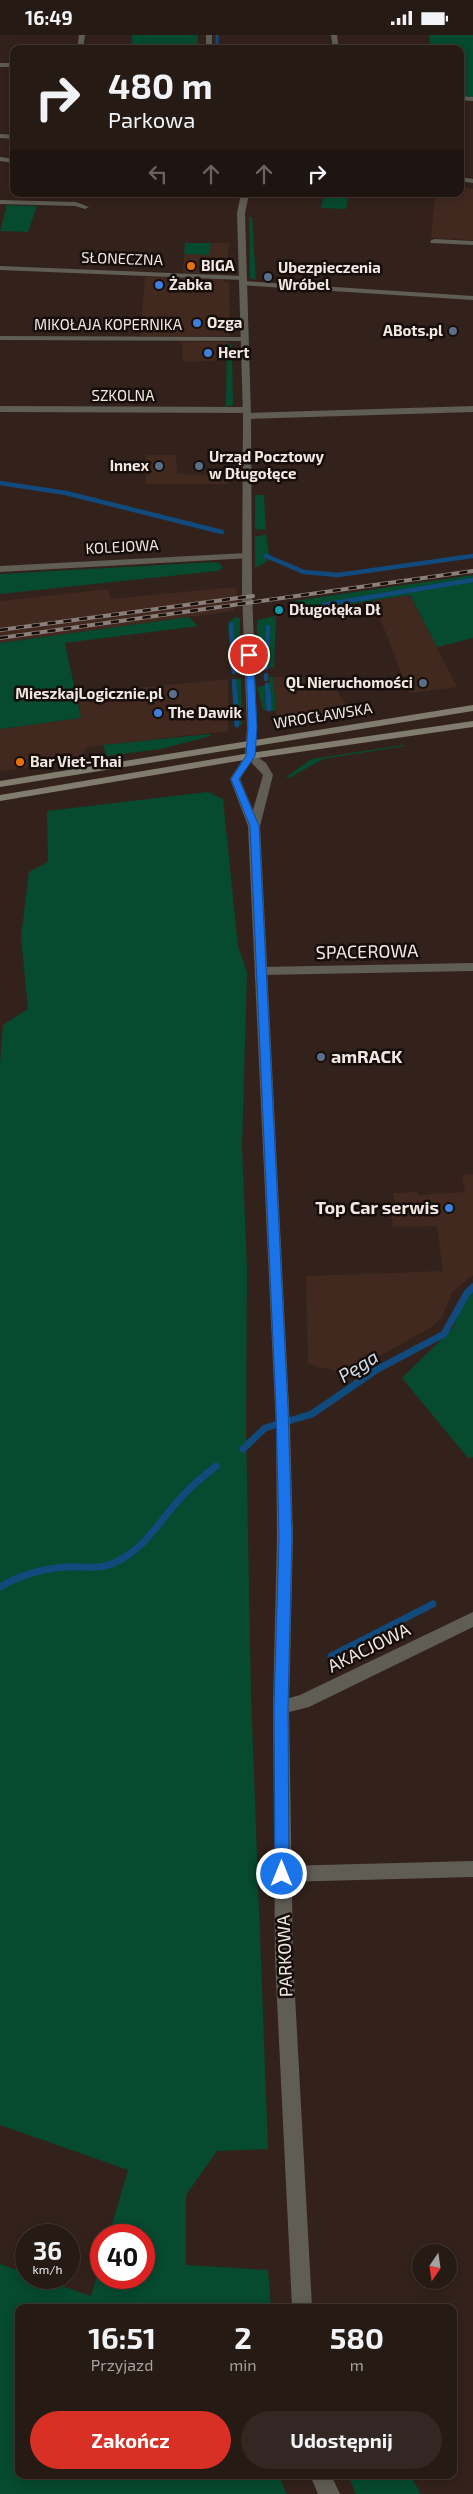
<!DOCTYPE html>
<html lang="pl">
<head>
<meta charset="utf-8">
<style>
  :root { --surface:#261a14; --page:#322722; --text:#f1f3f6; --muted:#a4a1a0; --line:#423834; --accent:#d93025 }
  body { margin:0; font-family:"Exo 2",sans-serif; background:var(--page); color:var(--text); height:100vh; display:flex; flex-direction:column; font-size:19px; white-space:nowrap }
  * { box-sizing:border-box; margin:0 }
  p { font-size:16px; color:var(--muted) }
  .icon { flex:none; width:28px; height:28px; fill:none; stroke:currentColor; stroke-width:2; stroke-linecap:round; stroke-linejoin:round }
  .map { position:relative; flex:1; overflow:hidden }
  .drawer { position:absolute; left:15px; top:2269px; width:442px; height:175px; display:flex; flex-direction:column; background:var(--surface); border-radius:10px; box-shadow:0 2px 12px #0003,0 0 0 1px var(--line) }
  .drawer>* { flex:none }
  .guide { position:absolute; left:10px; top:10px; width:454px; height:152px; border-radius:10px; box-shadow:0 2px 12px #0003,0 0 0 1px var(--line); background:#261a14; color:var(--text); overflow:hidden }
  .needle { width:32px; rotate:193deg }
  .controls { position:absolute; left:412px; top:2209px; display:grid; gap:10px }
  .controls a { display:grid; place-items:center; width:45px; height:45px; border-radius:50%; background:var(--surface); box-shadow:0 2px 12px #0003,0 0 0 1px var(--line); font-size:25px }
  .speed { position:absolute; left:15px; top:2189px; display:flex; gap:10px; font-size:25px; font-weight:700; text-align:center }
  .speed>* { display:grid; place-content:center; width:65px; height:65px; border-radius:50%; background:var(--surface); box-shadow:0 2px 12px #0003,0 0 0 1px var(--line); line-height:1 }
  .speed small { font-size:12px; font-weight:400 }
  .speed .limit { border:8px solid #d22; background:#fff; color:#111 }
  .pin { position:absolute; display:grid; place-items:center; width:42px; height:42px; color:#fff; margin:-21px; border:2px solid #fff; border-radius:50%; box-shadow:0 1px 5px #0007 }
  .me { position:absolute; width:55px; margin:-28px; rotate:0deg; stroke-linejoin:round; filter:drop-shadow(0 0 4px #0008) }
  .turn { display:flex; align-items:center; gap:18px; height:105px; padding:0 15px; font-size:22px }
  .turn .icon { width:65px; height:65px; stroke-width:2.5 }
  .turn b { display:block; font-size:35px; line-height:42px }
  .lanes { display:flex; align-items:center; height:48px; padding:0 15px; background:#0003; justify-content:center; gap:25px; direction:ltr }
  .lanes .off { opacity:.35 }
  .eta { display:flex; justify-content:space-evenly; align-items:center; height:85px; text-align:center }
  .eta b { font-size:30px; font-weight:700; line-height:35px }
  .button { display:flex; gap:10px; margin-top:auto; padding:10px 15px }
  .button a { flex:1; height:58px; border-radius:30px; background:var(--accent); color:#fff; font-size:20px; font-weight:700; line-height:58px; text-align:center }
  .button a+a { background:var(--page); color:var(--text) }
  .status { display:flex; justify-content:space-between; align-items:center; height:35px; padding:0 25px; background:var(--surface); direction:ltr }
  .status svg { height:14px; fill:currentColor }
  .map>svg:first-child { display:block }
  .built { fill:#412920 }
  .green { fill:#064a30 }
  .lines { fill:none; stroke-linecap:round; stroke-linejoin:round }
  .stream-far3 { stroke:#114a7d; stroke-width:3 }
  .stream-far2 { stroke:#114a7d; stroke-width:4.5 }
  .stream-far1 { stroke:#114a7d; stroke-width:5 }
  .stream { stroke:#114a7d; stroke-width:7 }
  .minor { fill:#605d55; fill-rule:evenodd }
  .tertiary { fill:#605d55; fill-rule:evenodd }
  .secondary { fill:#807c6e; fill-rule:evenodd }
  .rail-casing { stroke:#8c7e78; stroke-width:4 }
  .rail { stroke:#150e0a; stroke-width:2.5; stroke-dasharray:8; stroke-linecap:butt }
  .route { fill:#1a73e8; stroke:#114b97 }
  .food-dot { fill:#e8710a; stroke:#150e0a; stroke-width:2 }
  .service-dot { fill:#5c6f8a; stroke:#150e0a; stroke-width:2 }
  .shop-dot { fill:#3f7fe0; stroke:#150e0a; stroke-width:2 }
  .culture-dot { fill:#0f9aa8; stroke:#150e0a; stroke-width:2 }
  .labels { text-anchor:middle; stroke-width:5; stroke-linejoin:round; paint-order:stroke }
  .far-street-label { font-size:15px; fill:#f3e7e2; stroke:#150e0a }
  .far-poi-label { font-size:15px; font-weight:bold; fill:#f3e7e2; stroke:#150e0a; text-anchor:start }
  .street-label { font-size:18px; fill:#f3e7e2; stroke:#150e0a }
  .poi-label { font-size:18px; font-weight:bold; fill:#f3e7e2; stroke:#150e0a; text-anchor:start }
  .water-label { font-size:19px; font-style:italic; fill:#d0deee; stroke:#150e0a }
</style>
</head>
<body>
<div class="status"><b>16:49</b><svg viewBox="0 0 49 12"><path d="M0 12V9h3v3zM5 12V6h3v6zM10 12V3h3v9zM15 12V0h3v12zM26 1h20v11H26zM47 4h2v5h-2z"/></svg></div>
<div class="map">
<svg width="473" height="2459" viewBox="0 0 473 2459">
  <rect width="100%" height="100%" fill="#33221b"/>
  <!-- built -->
  <g class="built">
    <path d="M460 152 473 154V205L431 203 435 163 419 161 421 159H460Z"/>
    <path d="M211 208H229L227 239 183 238 184 219 209 220Z"/>
    <path d="M145 242 224 243V247H229L230 301H140Z"/>
    <path d="M182 307H227L226 325 183 327Z"/>
    <path d="M146 420H176L177 439 228 440V449H146Z"/>
    <path d="M235 552 237 561 234 576 0 608V566L108 554 111 564Z"/>
    <path d="M410 560 457 652 409 658 373 565Z"/>
    <path d="M273 642H329L349 676 277 685Z"/>
    <path d="M228 644V696L87 712 77 726 0 736V694L81 683 77 659Z"/>
    <path d="M473 1139V1240L453 1256 442 1282 432 1292 352 1336 344 1338 308 1329 306 1241 443 1236 437 1191 393 1192 391 1177 396 1174 393 1158 417 1157 418 1160 465 1157 462 1140Z"/>
  </g>
  <!-- green -->
  <g class="green">
    <path d="M132 0H198V14H131Z"/>
    <path d="M429 0H473V62L460 61V14H431Z"/>
    <path d="M324 159H349L346 174 321 173Z"/>
    <path d="M7 170 37 171 28 197 0 196Z"/>
    <path d="M249 182H252L256 245 250 243Z"/>
    <path d="M185 208H211L209 220 184 219Z"/>
    <path d="M227 307 231 310 232 315 233 370 223 372 226 370Z"/>
    <path d="M255 460H264L266 495 255 494Z"/>
    <path d="M266 499 269 520 265 522 268 526 255 533V502Z"/>
    <path d="M213 527 219 528 223 533 217 536 0 559V539Z"/>
    <path d="M473 540V603L437 612 410 560 299 577 293 566Z"/>
    <path d="M276 581 274 633 257 632V585Z"/>
    <path d="M189 582 198 591 65 608 81 683 0 694V608Z"/>
    <path d="M235 582 240 583 239 637 237 638 231 636 228 588Z"/>
    <path d="M269 641 273 642 276 676 263 675 257 652 269 650Z"/>
    <path d="M232 644H241L242 690 234 691Z"/>
    <path d="M210 699 211 701 161 714 107 721 103 710Z"/>
    <path d="M403 710 405 711 323 724 289 743 286 742 312 724Z"/>
    <path d="M208 757 223 764 238 911 247 937 242 1112 247 1233 246 1391 251 1660 268 2114 217 2116 186 2160V2230L268 2235 271 2272H19V2440H281V2447L287 2459H0V2229L26 2238V2242L38 2243 91 2261 101 2227V2242H144V2200H109L128 2135 0 2090V1028L3 990 28 974 21 902 29 837 48 827 47 776Z"/>
    <path d="M473 1255V1422L468 1423 402 1343 453 1293 466 1261Z"/>
    <path d="M348 2440H410L421 2459H356Z"/>
  </g>
  <g class="lines">
    <!-- stream-far3 -->
    <g class="stream-far3">
      <path d="M217 0V9"/>
      <path d="M11 35H14"/>
    </g>
    <!-- stream-far2 -->
    <g class="stream-far2">
      <path d="M0 448 66 458 222 497"/>
      <path d="M266 521 304 537 338 540 473 521"/>
      <path d="M323 570 473 545"/>
      <path d="M231 589 234 637"/>
      <path d="M266 633 268 592"/>
      <path d="M266 640V644"/>
      <path d="M234 646 235 658"/>
      <path d="M267 650 268 658"/>
    </g>
    <!-- stream-far1 -->
    <g class="stream-far1">
      <path d="M235 656 237 690"/>
      <path d="M268 656 269 674"/>
    </g>
    <!-- stream -->
    <g class="stream">
      <path d="M243 1414 265 1393 312 1379 376 1335 444 1299 467 1258 473 1252"/>
      <path d="M0 1552C20 1540 42 1534 65 1532 82 1531 99 1535 114 1528 142 1516 158 1489 177 1467 188 1454 202 1442 216 1431"/>
      <path d="M331 1621 433 1569"/>
    </g>
    <!-- minor -->
    <g class="minor">
      <path d="M79 0H85L83 14H77Z"/>
      <rect x="206" y="0" width="6" height="14"/>
      <path d="M331 0H337L339 14H333Z"/>
      <rect x="0" y="28" width="14" height="4"/>
      <path d="M460 61 473 62V66L460 65Z"/>
      <path d="M0 122 14 124V128L0 126Z"/>
      <path d="M460 142 473 144V148L460 146Z"/>
      <path d="M0 165 76 167 89 172 85 174 75 171 0 169Z"/>
      <path d="M434 204 473 206V210L431 208 430 206Z"/>
      <path d="M0 231 243 241 247 243 243 245 0 235Z"/>
      <path d="M243 246 473 261V265L240 250V246Z"/>
      <path d="M0 301 245 302 249 304 245 306 0 305Z"/>
      <path d="M0 371 247 372 251 375 247 378 0 377Z"/>
      <path d="M473 371V377L247 384 243 381 247 378Z"/>
      <path d="M247 518 252 521 250 523 0 537V531Z"/>
      <path d="M473 928V936L261 940 255 936 261 932Z"/>
      <path d="M473 1577V1592L309 1672 281 1679 275 1677 273 1672 275 1667 300 1660Z"/>
      <path d="M473 1826V1842L282 1847 276 1845 273 1839 276 1833 282 1831Z"/>
    </g>
    <!-- tertiary -->
    <g class="tertiary">
      <path d="M0 99 14 100V104L0 103Z"/>
      <path d="M241 159H249L245 178 251 381 252 557 257 692 255 720 266 728 273 740 260 791 290 1393 293 1502 289 1672 293 1924 312 2272H292L275 1924 273 1672 277 1502 276 1393 248 791 230 744 245 721 247 692 242 557 243 381 237 178ZM251 727 263 740 253 775 240 744Z"/>
      <path d="M310 2440H331L340 2459H318Z"/>
    </g>
    <!-- secondary -->
    <g class="secondary">
      <path d="M473 670V676L0 752V746Z"/>
      <path d="M473 686V692L250 724 0 766V760L250 718Z"/>
    </g>
    <!-- rail casing -->
    <g class="rail-casing">
      <g id="rail">
        <path d="M0 595 253 561"/>
        <path d="M0 603 473 536"/>
      </g>
    </g>
    <!-- rail -->
    <use href="#rail" class="rail"/>
  </g>
  <!-- route -->
  <path class="route" d="M246 618 253 620 257 692 255 721 239 744 259 791 288 1373 292 1502 288 1672 289 1839 287 1844 282 1846 277 1844 275 1839 274 1672 279 1502 276 1373 250 791 231 744 246 721 248 692Z"/>
  <!-- markers -->
  <g class="food-dot">
    <circle cx="191" cy="231" r="5"/>
    <circle cx="20" cy="727" r="5"/>
  </g>
  <g class="service-dot">
    <circle cx="268" cy="242" r="5"/>
    <circle cx="453" cy="296" r="5"/>
    <circle cx="159" cy="431" r="5"/>
    <circle cx="199" cy="431" r="5"/>
    <circle cx="423" cy="648" r="5"/>
    <circle cx="173" cy="659" r="5"/>
    <circle cx="321" cy="1022" r="5"/>
  </g>
  <g class="shop-dot">
    <circle cx="159" cy="250" r="5"/>
    <circle cx="197" cy="288" r="5"/>
    <circle cx="208" cy="318" r="5"/>
    <circle cx="158" cy="678" r="5"/>
    <circle cx="449" cy="1173" r="5"/>
  </g>
  <circle class="culture-dot" cx="279" cy="575" r="5"/>
  <g class="labels">
    <!-- far-street labels -->
    <g class="far-street-label">
      <text transform="translate(122 224) rotate(2)" y="5">SŁONECZNA</text>
      <text x="108" y="295">MIKOŁAJA KOPERNIKA</text>
      <text x="123" y="366">SZKOLNA</text>
      <text transform="translate(122 512) rotate(-3)" y="5">KOLEJOWA</text>
      <text transform="translate(323 681) rotate(-9)" y="5">WROCŁAWSKA</text>
    </g>
    <!-- far-poi labels -->
    <g class="far-poi-label">
      <text x="201" y="236">BIGA</text>
      <text x="278" y="238">Ubezpieczenia<tspan x="278" dy="17">Wróbel</tspan></text>
      <text x="169" y="255">Żabka</text>
      <text x="207" y="293">Ozga</text>
      <text x="443" y="301" text-anchor="end">ABots.pl</text>
      <text x="218" y="323">Hert</text>
      <text x="209" y="427">Urząd Pocztowy<tspan x="209" dy="17">w Długołęce</tspan></text>
      <text x="149" y="436" text-anchor="end">Innex</text>
      <text x="289" y="580">Długołęka Dł</text>
      <text x="413" y="653" text-anchor="end">QL Nieruchomości</text>
      <text x="163" y="664" text-anchor="end">MieszkajLogicznie.pl</text>
      <text x="168" y="683">The Dawik</text>
      <text x="30" y="732">Bar Viet-Thai</text>
    </g>
    <!-- street labels -->
    <g class="street-label">
      <text transform="translate(367 917) rotate(-1)" y="6">SPACEROWA</text>
      <text transform="translate(369 1613) rotate(-26)" y="6">AKACJOWA</text>
      <text transform="translate(285 1921) rotate(-92)" y="6">PARKOWA</text>
    </g>
    <!-- poi labels -->
    <g class="poi-label">
      <text x="331" y="1028">amRACK</text>
      <text x="439" y="1179" text-anchor="end">Top Car serwis</text>
    </g>
    <!-- water labels -->
    <g class="water-label">
      <text transform="translate(358 1331) rotate(-32)" y="7">Pęga</text>
    </g>
  </g>
</svg>
<div class="controls">
<a><svg class="needle" viewBox="-14 -14 28 28"><path d="M0-13l5 13h-10z" fill="#e53935"/><path d="M0 13l5-13h-10z" fill="#a4a1a0"/></svg></a>
</div>
<div class="speed"><div>36<small>km/h</small></div><div class="limit">40</div></div>
<div class="pin" style="left:249px;top:620px;background:#d93025"><svg class="icon" aria-label="arrive" viewBox="0 0 24 24"><path d="M6 21V4h12l-3 4 3 4H6"/></svg></div>
<svg class="me" style="left:282px;top:1839px" viewBox="-20 -20 40 40"><circle r="17" fill="#1a73e8" stroke="#fff" stroke-width="3"/><path d="M0-11L8 9 0 5-8 9z" fill="#fff"/></svg>
<div class="guide">
<div class="turn"><svg class="icon" aria-label="right" viewBox="0 0 24 24"><path d="M7 20v-9h11M14 6l5 5-5 5"/></svg><div><b>480 m</b>Parkowa</div></div>
<div class="lanes"><svg class="icon off" aria-label="left" viewBox="0 0 24 24"><path d="M17 20v-9H6M10 6l-5 5 5 5"/></svg><svg class="icon off" aria-label="ahead" viewBox="0 0 24 24"><path d="M12 20V5M6 11l6-6 6 6"/></svg><svg class="icon off" aria-label="ahead" viewBox="0 0 24 24"><path d="M12 20V5M6 11l6-6 6 6"/></svg><svg class="icon" aria-label="right" viewBox="0 0 24 24"><path d="M7 20v-9h11M14 6l5 5-5 5"/></svg></div>
</div>
<section class="drawer">
<div class="eta">
<div><b>16:51</b><p>Przyjazd</p></div>
<div><b>2</b><p>min</p></div>
<div><b>580</b><p>m</p></div>
</div>
<div class="button"><a>Zakończ</a><a>Udostępnij</a></div>
</section>
</div>
</body>
</html>
